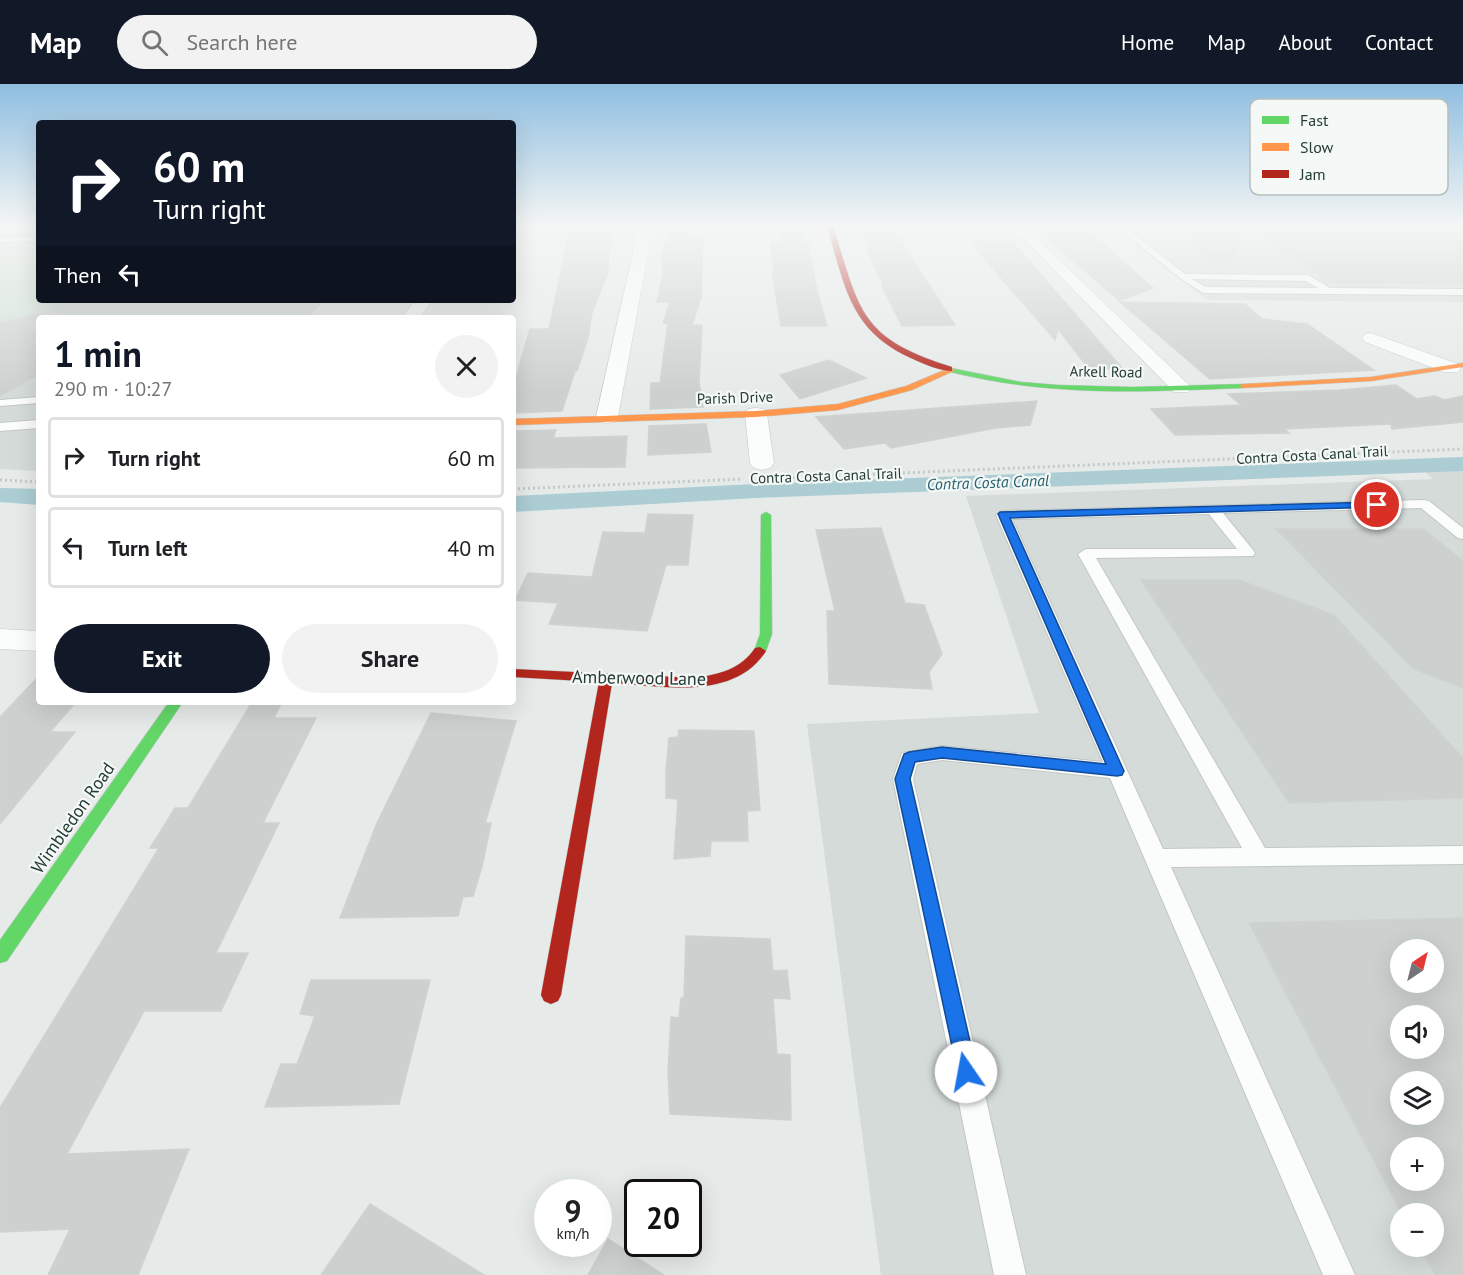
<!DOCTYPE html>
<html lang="en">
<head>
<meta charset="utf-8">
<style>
  :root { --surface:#fff; --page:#f2f2f2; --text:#202124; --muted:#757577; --line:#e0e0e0; --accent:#111827 }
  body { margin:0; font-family:"PT Sans",sans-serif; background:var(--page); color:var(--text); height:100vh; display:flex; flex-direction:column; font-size:22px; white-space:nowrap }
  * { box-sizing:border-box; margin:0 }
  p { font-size:20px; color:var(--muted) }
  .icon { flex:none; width:33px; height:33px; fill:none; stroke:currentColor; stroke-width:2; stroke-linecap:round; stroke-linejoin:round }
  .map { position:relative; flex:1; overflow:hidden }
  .side { position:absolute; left:36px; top:231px; width:480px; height:390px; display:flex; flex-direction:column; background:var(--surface); border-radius:6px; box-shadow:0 6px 24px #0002 }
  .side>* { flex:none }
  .hud { position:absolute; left:36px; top:36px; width:480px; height:183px; border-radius:6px; box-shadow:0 6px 24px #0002; background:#111827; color:#fff; overflow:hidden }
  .needle { width:39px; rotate:35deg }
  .tools { position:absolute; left:1390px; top:855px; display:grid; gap:12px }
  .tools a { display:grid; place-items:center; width:54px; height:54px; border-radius:50%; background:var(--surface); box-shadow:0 6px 24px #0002; font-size:30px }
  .speed { position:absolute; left:534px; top:1095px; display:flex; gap:12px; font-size:30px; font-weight:700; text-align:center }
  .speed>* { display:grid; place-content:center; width:78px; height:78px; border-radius:50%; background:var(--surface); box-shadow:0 6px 24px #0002; line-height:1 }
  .speed small { font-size:15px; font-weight:400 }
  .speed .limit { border:3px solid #111; border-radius:9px; background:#fff; color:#111 }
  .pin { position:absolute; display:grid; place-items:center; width:51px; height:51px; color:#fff; margin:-26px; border:3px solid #fff; border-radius:50%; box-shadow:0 2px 6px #0007 }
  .me { position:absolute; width:66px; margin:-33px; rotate:348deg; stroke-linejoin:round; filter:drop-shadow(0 0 4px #0008) }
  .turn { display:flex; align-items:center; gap:21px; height:126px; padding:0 18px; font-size:27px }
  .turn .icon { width:78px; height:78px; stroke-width:2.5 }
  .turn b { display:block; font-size:42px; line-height:51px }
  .then { display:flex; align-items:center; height:57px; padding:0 18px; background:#0003; gap:12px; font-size:22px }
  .round { display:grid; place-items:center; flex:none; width:63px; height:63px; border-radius:32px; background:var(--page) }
  .overview { display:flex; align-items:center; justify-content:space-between; height:102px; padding:0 18px }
  h1 { font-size:36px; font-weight:600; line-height:45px; color:var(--accent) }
  .action { display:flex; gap:12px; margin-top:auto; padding:12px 18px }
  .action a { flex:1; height:69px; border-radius:36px; background:var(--accent); color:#fff; font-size:24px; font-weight:600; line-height:69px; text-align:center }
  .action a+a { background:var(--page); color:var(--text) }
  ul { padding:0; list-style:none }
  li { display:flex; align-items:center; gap:18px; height:81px; margin:0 12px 9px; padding:0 6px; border:3px solid var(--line); border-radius:6px }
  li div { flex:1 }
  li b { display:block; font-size:22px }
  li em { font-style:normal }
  header { display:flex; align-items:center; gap:36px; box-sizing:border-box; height:84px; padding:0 30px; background:var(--accent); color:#fff }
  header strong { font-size:28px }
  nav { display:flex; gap:33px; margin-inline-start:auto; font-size:21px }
  .search { width:420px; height:54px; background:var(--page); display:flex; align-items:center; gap:15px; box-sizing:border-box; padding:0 21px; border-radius:33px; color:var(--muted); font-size:22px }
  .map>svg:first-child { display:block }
  .built { fill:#d4dbd8; fill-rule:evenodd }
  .green { fill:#d1e1d6 }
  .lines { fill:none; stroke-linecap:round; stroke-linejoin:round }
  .canal { fill:#abcdd3; fill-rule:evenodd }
  .building { fill:#ccd1cf; stroke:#ced3d1; stroke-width:1.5; fill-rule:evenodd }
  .lane-casing { stroke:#c3c7c5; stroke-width:2 }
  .street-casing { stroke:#c3c7c5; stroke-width:1 }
  .fast-casing { stroke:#c1c7c5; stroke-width:1 }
  .slow-casing { stroke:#c1c7c5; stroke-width:1 }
  .jam-casing { stroke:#c1c7c5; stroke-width:1 }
  .path { stroke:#c2c9c6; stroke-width:3; stroke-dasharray:2 3; stroke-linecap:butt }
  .lane { fill:#fbfcfc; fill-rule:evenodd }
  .street { fill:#fbfcfc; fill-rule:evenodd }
  .fast { fill:#63d668; fill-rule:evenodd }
  .slow { fill:#ff974d; fill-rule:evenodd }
  .jam { fill:#b3261e; fill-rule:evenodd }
  .route { fill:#1a73e8; stroke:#114b97; stroke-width:1.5 }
  .labels { text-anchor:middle; stroke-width:4.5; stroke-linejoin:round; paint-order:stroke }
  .far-street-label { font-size:15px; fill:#253b36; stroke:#f4f8f6 }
  .far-water-label { font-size:16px; font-style:italic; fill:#266170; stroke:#f4f8f6 }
  .street-label { font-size:18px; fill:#253b36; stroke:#f4f8f6 }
  .key { fill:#f4f8f6; stroke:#b6bfbc; stroke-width:1.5 }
  .key-label { font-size:16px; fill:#253b36 }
</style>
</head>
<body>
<header>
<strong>Map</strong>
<div class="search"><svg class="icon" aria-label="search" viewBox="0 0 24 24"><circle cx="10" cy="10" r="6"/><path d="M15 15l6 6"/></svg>Search here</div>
<nav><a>Home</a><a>Map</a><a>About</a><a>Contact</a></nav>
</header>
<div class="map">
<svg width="1463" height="1191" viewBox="0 0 1463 1191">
  <rect width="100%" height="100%" fill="#e6eae8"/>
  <!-- built -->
  <g class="built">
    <path d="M0 142H39V216H326L307 234H39V387L0 385Z"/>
    <path d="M1111 142H1463V218L1207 216Z"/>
    <path d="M1463 384V1191H881L807 640 1039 629 966 412 1433 395 1422 385ZM1401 866H1434V898H1401ZM1401 932H1434V964H1401ZM1401 998H1434V1030H1401ZM1401 1064H1434V1096H1401ZM1401 1130H1434V1162H1401Z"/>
  </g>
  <!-- green -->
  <path class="green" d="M12 159 39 160V216H75L0 237V162Z"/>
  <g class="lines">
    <!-- canal -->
    <g class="canal">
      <path d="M1463 373V387L756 414 513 428V412L756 400Z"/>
      <path d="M0 404 39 405V421L0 418Z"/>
    </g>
  </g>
  <!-- building -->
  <g class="building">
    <path d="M613 142 607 191 592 229 588 254 577 287H575L562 327 513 329V303L530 245H549L570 143Z"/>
    <path d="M778 142H799L804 158H808L817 207 827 242H781L772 188H774L770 158H780Z"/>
    <path d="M857 142H891L955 241 902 242 882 202H884L866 164H870Z"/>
    <path d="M1032 142H1077V145L1088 146 1153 204 1120 217Z"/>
    <path d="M1246 142H1463V200L1326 199 1320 195V191Z"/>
    <path d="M670 144H694L693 155H703L701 213 692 241H702L699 298 703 323 650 325 651 299H660L668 239H663L670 218H657L663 190 662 174Z"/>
    <path d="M1184 147H1244L1232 174 1220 179 1207 172Z"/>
    <path d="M972 156H1011L1123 285H1089L1058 245 1055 256 975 164H979Z"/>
    <path d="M1120 218 1245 220 1262 235 1307 240 1374 286 1210 295Z"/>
    <path d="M39 230V290L0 312V240Z"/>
    <path d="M829 276 866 294 800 315 780 291Z"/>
    <path d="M1396 301 1417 315 1434 312 1445 316 1463 312V338L1392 345 1391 340 1284 345 1289 349 1175 351 1151 325 1241 321 1228 310 1340 306Z"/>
    <path d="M1037 317 1030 341 996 344 891 364 885 359 844 365 816 333Z"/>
    <path d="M706 340 711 368 648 371 649 342Z"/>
    <path d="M556 346 553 354 627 352 625 383 513 384V347Z"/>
    <path d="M648 430 693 431 688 481H666L647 547 549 540 558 519 515 516 528 489 592 493 603 448 645 449Z"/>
    <path d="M881 444 905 519 924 521 942 570 929 588 932 605 829 600 827 527H835L816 446Z"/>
    <path d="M1276 445H1424L1463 477V604L1414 585Z"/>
    <path d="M1141 496H1239L1334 531 1463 674V714L1289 719Z"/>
    <path d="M39 592V618H76L50 648H75L0 740V633Z"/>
    <path d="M252 618H282L274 634H316L263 739H279L216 869H248L221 927H144L67 1070 189 1065 138 1191H48L70 1145 0 1148V1024L159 764H150L175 724H188Z"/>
    <path d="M431 629 516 637 485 739H491L482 783 473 812 463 813 458 832 340 834 377 739Z"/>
    <path d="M679 646 754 647 760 726 747 727 748 757H711L710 772 674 775 678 715 666 714V687L669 654 678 653Z"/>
    <path d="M1463 834V1191H1435L1420 1162H1434V1130H1402L1249 839ZM1401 866H1434V898H1401ZM1401 932H1434V964H1401ZM1401 998H1434V1030H1401ZM1401 1064H1434V1096H1401Z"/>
    <path d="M686 852 770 855 773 887 787 886 790 915 773 914 777 970 790 971 791 1036 670 1030 668 987 671 933 679 934 681 914H684Z"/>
    <path d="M311 896H430L399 1020 265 1023 281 980H297L315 932 300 930Z"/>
    <path d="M370 1120 484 1191H321Z"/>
    <path d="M608 1155 664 1191H588Z"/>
  </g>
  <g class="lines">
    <!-- lane casing -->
    <g class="lane-casing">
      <g id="lane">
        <path d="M1116 142H1123L1185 190 1308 191 1330 204 1463 205V211L1203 209 1180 194ZM1192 195 1306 197 1318 204 1205 203Z"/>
        <path d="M39 153V157L0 158V154Z"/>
        <path d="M39 313V319L0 322V316Z"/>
        <path d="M39 336V344L0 347V339Z"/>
        <path d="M1424 416 1429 417 1463 444V455L1458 454 1421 424 1223 429 1253 466 1255 469 1253 472 1096 474 1265 764 1463 762V780L1171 783 1355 1191H1323L1110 694 942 676 917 680 913 695 1026 1191H994L893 695 902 669 942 662 1103 678 996 431 1003 427ZM1209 430 1237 465H1086L1078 470 1242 764 1163 765 1012 435Z"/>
      </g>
    </g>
    <!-- street casing -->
    <g class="street-casing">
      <g id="street">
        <path d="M639 142H653L618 333 615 338 607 339 599 338 596 333Z"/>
        <path d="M1011 142H1024L1188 300 1191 304 1188 308H1174Z"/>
        <path d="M416 216H433L419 234H401Z"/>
        <path d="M1371 249 1458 280 1461 284 1458 288H1444L1365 258 1362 254 1365 250Z"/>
        <path d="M756 324 764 325 767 330 774 379 770 384 762 386 754 384 750 379 745 330 748 325Z"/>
        <path d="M0 545 39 547V567L0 565Z"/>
      </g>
    </g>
    <!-- fast casing -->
    <g class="fast-casing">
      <g id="fast">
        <path d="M946 283 1021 298 1058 301 1132 303 1243 300 1247 302 1243 304C1138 308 1049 313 946 287Z"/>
        <path d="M766 428 771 431 772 550 766 567 760 571 754 567 760 550 761 431Z"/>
        <path d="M169 618H183L7 877 0 879V856Z"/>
      </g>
    </g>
    <!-- slow casing -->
    <g class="slow-casing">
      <g id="slow">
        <path d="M1463 279V283L1371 297 1243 304 1239 302 1243 300 1371 293Z"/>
        <path d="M949 284 956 286 912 306 838 326 756 333 513 341V335L756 327 838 320 906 302Z"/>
      </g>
    </g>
    <!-- jam casing -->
    <g class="jam-casing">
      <g id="jam">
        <path d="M827 142H833C860 227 859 254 952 283V287C940 287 924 280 913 275 849 247 845 202 827 142Z"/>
        <path d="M760 563 766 567C734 617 663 602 612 599L561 911 558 917 551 920 544 917 541 911 599 598 513 593V585L696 594C720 590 741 585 755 564Z"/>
      </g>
    </g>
    <!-- path -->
    <g class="path">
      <path d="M783 394 1463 365"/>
      <path d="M0 396 39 398"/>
      <path d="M513 405 743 395"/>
    </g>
    <!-- lane -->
    <use href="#lane" class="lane"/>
    <!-- street -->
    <use href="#street" class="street"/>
    <!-- fast -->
    <use href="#fast" class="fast"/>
    <!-- slow -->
    <use href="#slow" class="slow"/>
    <!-- jam -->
    <use href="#jam" class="jam"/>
  </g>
  <!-- sky -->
  <linearGradient id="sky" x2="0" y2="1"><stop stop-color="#8fbee0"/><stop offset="0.46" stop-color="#f4f6f5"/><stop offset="1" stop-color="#f4f6f5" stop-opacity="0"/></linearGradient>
  <rect width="1463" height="308" fill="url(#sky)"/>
  <!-- route -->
  <path class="route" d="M1377 418 1380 419V423L1010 434 1124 687 1122 691 1117 692 942 674 915 678 910 695 977 988 973 995 966 998 959 995 895 695 904 670 909 668 942 663 1106 680 998 430 1000 428Z"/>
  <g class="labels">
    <!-- far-street labels -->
    <g class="far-street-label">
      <text transform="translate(1106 288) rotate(1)" y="5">Arkell Road</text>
      <text transform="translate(735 314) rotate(-2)" y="5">Parish Drive</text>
      <text transform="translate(1312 371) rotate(-3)" y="5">Contra Costa Canal Trail</text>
      <text transform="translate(826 392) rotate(-2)" y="5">Contra Costa Canal Trail</text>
    </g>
    <!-- far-water labels -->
    <g class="far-water-label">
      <text transform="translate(988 398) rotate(-2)" y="6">Contra Costa Canal</text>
    </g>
    <!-- street labels -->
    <g class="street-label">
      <text transform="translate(639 594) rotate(1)" y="6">Amberwood Lane</text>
      <text transform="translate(73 734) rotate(-55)" y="6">Wimbledon Road</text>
    </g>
  </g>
  <!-- legend -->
  <rect x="1250" y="15" width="198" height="96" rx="9" class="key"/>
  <rect x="1262" y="32" width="27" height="8" fill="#63d668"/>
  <rect x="1262" y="59" width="27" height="8" fill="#ff974d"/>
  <rect x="1262" y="86" width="27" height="8" fill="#b3261e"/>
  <g class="key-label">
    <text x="1300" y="42">Fast</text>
    <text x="1300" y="69">Slow</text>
    <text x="1300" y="96">Jam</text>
  </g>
</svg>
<div class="tools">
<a><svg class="needle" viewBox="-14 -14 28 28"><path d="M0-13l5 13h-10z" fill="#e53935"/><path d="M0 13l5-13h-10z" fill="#757577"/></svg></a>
<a><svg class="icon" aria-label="sound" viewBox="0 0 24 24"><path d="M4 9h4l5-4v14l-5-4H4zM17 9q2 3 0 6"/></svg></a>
<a><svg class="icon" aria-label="layers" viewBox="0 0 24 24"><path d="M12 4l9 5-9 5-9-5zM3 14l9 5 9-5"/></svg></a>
<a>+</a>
<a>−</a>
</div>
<div class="speed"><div>9<small>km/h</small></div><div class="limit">20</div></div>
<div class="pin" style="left:1377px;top:421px;background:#d93025"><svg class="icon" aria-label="arrive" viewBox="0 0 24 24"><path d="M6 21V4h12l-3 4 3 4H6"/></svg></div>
<svg class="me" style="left:966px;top:988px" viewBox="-20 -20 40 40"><circle r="19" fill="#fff"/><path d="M0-13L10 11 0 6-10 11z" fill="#1a73e8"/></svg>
<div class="hud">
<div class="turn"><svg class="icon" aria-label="right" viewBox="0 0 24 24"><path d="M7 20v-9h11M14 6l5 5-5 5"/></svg><div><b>60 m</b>Turn right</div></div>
<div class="then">Then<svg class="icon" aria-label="left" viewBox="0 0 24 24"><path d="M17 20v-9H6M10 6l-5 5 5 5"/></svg></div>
</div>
<section class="side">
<div class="overview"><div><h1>1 min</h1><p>290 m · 10:27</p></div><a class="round"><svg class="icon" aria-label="close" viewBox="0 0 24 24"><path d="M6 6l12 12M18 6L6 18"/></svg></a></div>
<ul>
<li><svg class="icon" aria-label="right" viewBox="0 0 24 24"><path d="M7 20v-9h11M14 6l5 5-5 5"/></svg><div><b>Turn right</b></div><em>60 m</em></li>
<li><svg class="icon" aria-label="left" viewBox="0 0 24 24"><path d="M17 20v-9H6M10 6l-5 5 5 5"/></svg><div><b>Turn left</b></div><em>40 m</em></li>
</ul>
<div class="action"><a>Exit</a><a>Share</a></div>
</section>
</div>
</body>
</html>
